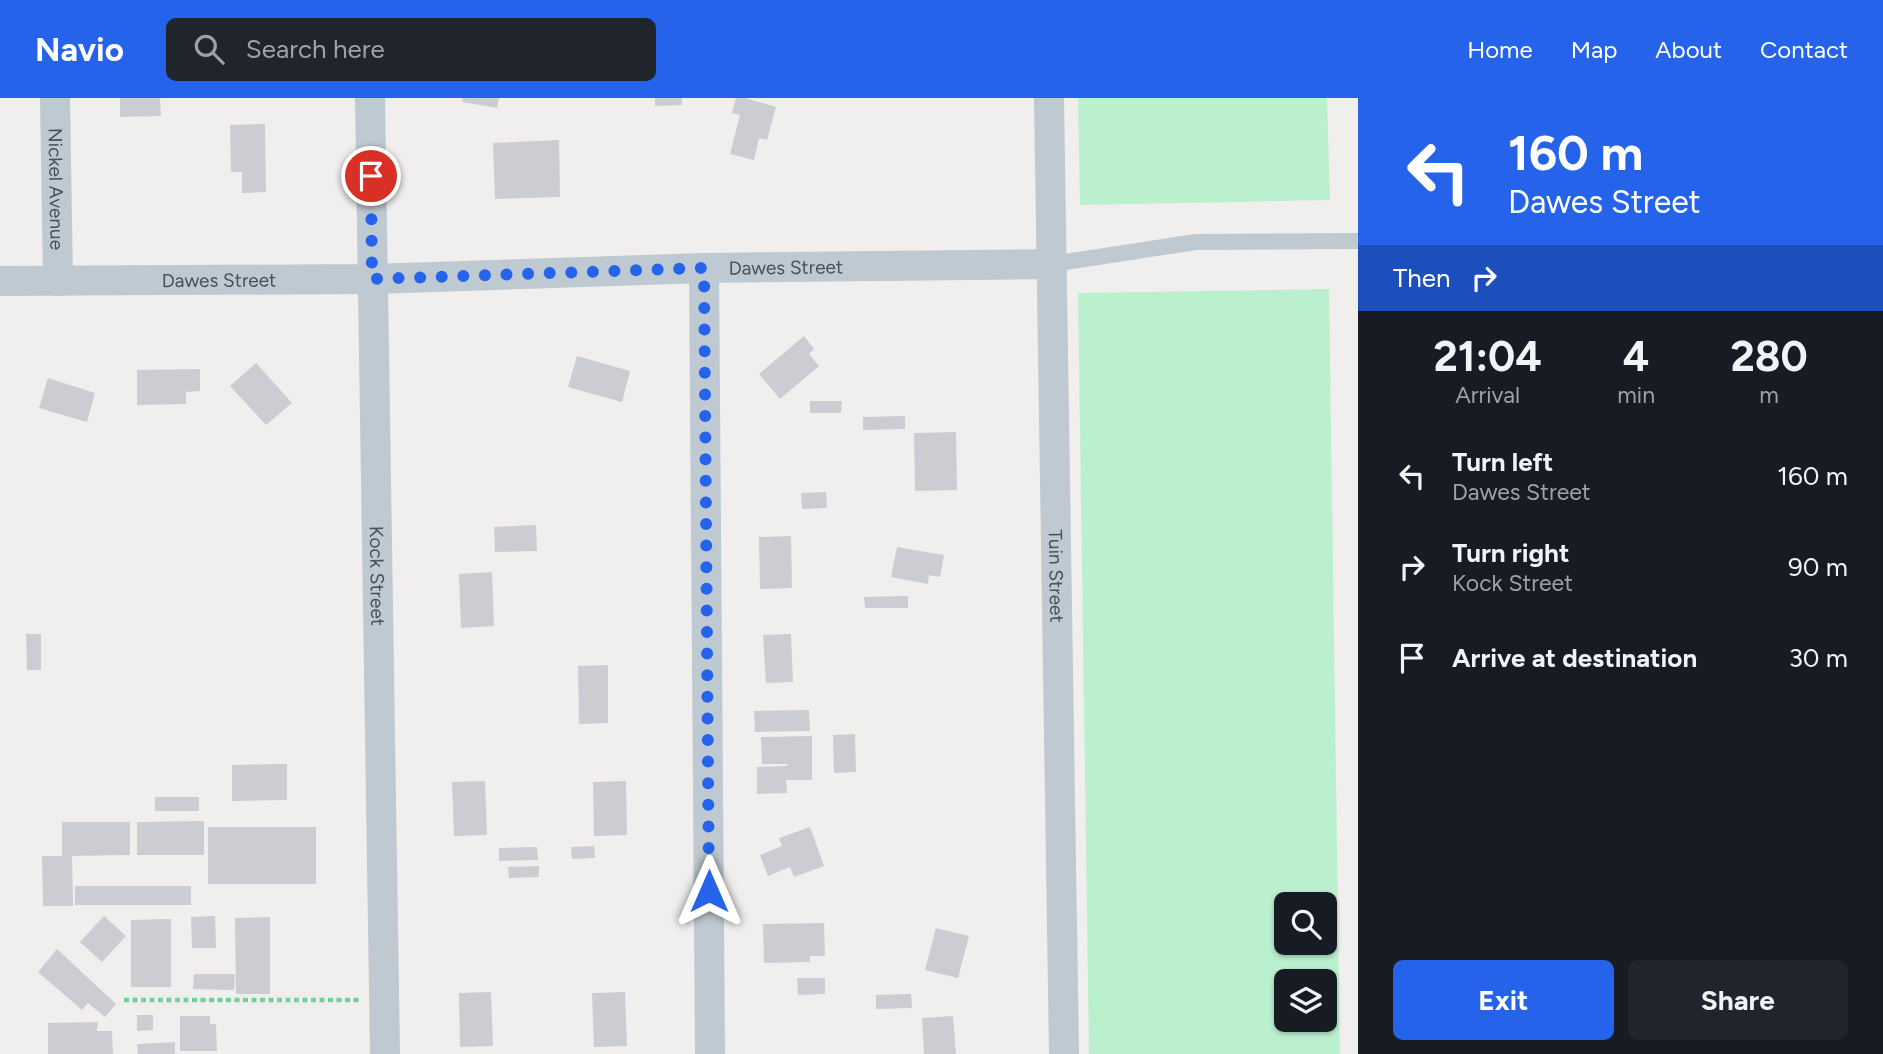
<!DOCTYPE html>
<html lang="en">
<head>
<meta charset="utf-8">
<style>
  :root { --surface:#171b24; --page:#20242c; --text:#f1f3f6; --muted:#9ea1a6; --accent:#2563eb }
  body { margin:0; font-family:Figtree,sans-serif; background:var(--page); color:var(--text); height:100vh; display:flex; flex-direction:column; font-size:26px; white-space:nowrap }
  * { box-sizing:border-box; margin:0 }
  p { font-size:23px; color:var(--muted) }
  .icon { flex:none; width:38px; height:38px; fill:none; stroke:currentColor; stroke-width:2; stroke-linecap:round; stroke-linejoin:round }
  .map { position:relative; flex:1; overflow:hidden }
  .details { display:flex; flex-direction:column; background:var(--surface); width:525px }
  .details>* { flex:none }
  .banner { background:#2563eb; color:#fff; overflow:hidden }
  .buttons { position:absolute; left:1274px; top:794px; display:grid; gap:14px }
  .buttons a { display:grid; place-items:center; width:63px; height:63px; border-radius:10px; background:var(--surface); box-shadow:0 2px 5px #0004; font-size:35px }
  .pin { position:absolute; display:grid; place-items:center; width:60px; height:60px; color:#fff; margin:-30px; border:4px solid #fff; border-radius:50%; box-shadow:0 2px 7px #0007 }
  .me { position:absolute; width:77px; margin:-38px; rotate:0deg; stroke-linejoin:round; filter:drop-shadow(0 0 5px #0008) }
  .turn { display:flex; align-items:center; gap:24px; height:147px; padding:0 35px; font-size:32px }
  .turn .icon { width:91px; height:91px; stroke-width:2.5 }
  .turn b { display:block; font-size:49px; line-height:60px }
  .then { display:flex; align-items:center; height:66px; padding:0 35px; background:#0003; gap:14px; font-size:26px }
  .eta { display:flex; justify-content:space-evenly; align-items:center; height:119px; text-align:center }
  .eta b { font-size:42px; font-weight:700; line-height:49px }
  .action { display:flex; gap:14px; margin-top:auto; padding:14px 35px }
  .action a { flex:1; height:80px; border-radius:10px; background:var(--accent); color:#fff; font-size:28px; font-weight:700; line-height:80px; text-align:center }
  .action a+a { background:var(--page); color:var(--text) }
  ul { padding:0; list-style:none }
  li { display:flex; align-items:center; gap:21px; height:91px; padding:0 35px }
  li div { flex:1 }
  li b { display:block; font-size:26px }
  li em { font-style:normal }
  header { display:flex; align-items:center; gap:42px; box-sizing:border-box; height:98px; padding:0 35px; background:var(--accent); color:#fff }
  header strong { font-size:33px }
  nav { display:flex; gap:38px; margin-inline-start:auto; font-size:24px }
  .search { width:490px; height:63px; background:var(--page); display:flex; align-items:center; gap:18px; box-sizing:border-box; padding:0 24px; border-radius:10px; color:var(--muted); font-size:26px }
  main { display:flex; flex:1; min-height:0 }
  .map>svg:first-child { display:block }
  .green { fill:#bbf0cf; fill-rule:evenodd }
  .building { fill:#cbcdd3 }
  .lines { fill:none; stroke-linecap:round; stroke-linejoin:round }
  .path { stroke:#71cfa0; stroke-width:4.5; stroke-dasharray:5 3.5; stroke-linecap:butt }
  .lane { stroke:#bec9d1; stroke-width:16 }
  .street { stroke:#bec9d1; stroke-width:30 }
  .route { stroke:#2563eb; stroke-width:12; stroke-dasharray:0 21.6 }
  .labels { text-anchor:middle; stroke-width:7; stroke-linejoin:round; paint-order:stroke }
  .street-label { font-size:19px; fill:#46525c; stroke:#fff }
</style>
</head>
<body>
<header>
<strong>Navio</strong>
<div class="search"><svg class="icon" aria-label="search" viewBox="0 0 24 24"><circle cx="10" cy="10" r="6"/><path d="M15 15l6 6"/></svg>Search here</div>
<nav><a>Home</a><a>Map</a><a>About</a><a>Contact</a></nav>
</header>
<main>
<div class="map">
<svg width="1358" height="956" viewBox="0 0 1358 956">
  <rect width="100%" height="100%" fill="#f1eeee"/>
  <!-- green -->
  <g class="green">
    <path d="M1078 0H1327L1330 102 1080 107Z"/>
    <path d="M1329 191 1340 956H1089L1078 195ZM1286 807H1325V845H1286ZM1286 884H1325V922H1286Z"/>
  </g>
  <!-- building -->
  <g class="building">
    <path d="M120 0H160L161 18 120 19Z"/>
    <path d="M463 0H499L497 10 462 4Z"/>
    <path d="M655 0H682V7L655 8Z"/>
    <path d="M736 0H745L776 9 767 42 759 40 754 62 730 56 740 17 732 15Z"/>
    <path d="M265 26 266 94 242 95V74H231L230 27Z"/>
    <path d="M559 42 560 99 495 101 493 45Z"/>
    <path d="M804 238 814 251 809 256 819 268 780 301 759 276Z"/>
    <path d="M577 258 630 273 622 304 568 289Z"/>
    <path d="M256 265 292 305 266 327 230 288Z"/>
    <path d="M200 271V293L186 294V306L137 307V272Z"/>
    <path d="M48 280 95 295 87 324 39 310Z"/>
    <path d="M810 303H842L841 315H810Z"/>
    <path d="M905 318V331L863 332V319Z"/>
    <path d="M956 334 957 392 915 393 914 335Z"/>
    <path d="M826 394 827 410 802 411 801 395Z"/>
    <path d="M536 427 537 453 495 454 494 429Z"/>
    <path d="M791 438 792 490 760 491 759 439Z"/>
    <path d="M897 449 944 457 940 479 929 477 928 486 891 479Z"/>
    <path d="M492 474 494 528 461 530 459 476Z"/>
    <path d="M908 498V510H865L864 499Z"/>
    <path d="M26 536H41V572H27Z"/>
    <path d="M791 536 793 584 766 585 763 537Z"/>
    <path d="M608 567V625L579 626 578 568Z"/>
    <path d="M809 612 810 633 755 634 754 613Z"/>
    <path d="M855 636 856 674 834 675 833 637Z"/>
    <path d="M812 638V682H786L787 695 757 696V669L787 668V666H762L761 639Z"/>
    <path d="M287 666V702L232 703V667Z"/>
    <path d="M485 683 487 737 454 738 452 684Z"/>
    <path d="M626 683 627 737 594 738 593 684Z"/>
    <rect x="155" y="699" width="44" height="14"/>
    <path d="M204 723V757H137V724Z"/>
    <path d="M62 724H130V757L72 758 73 808H43L42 758H62Z"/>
    <rect x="208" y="729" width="108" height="57"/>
    <path d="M810 729 824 768 794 779 790 769 768 778 760 757 782 748 779 740Z"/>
    <path d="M594 748 595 760 572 761 571 749Z"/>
    <path d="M537 749 538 762 499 763V750Z"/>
    <path d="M539 768V779L509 780 508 769Z"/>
    <rect x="75" y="788" width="116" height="19"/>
    <path d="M104 818 126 838 102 864 80 844Z"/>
    <path d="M215 818 216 850H192L191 819Z"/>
    <path d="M270 819V896H236L235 820Z"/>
    <path d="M171 821V889H131V822Z"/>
    <path d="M824 825 825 858H810V864L764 865 763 826Z"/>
    <path d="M936 830 969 838 958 880 925 872Z"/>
    <path d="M57 851 116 906 105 919 88 905 82 912 38 874Z"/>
    <path d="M194 876H235L234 892 193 891Z"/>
    <path d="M797 880H825V896L798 897Z"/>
    <path d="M491 894 493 948 460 949 459 895Z"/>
    <path d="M625 894 627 948 594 949 592 895Z"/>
    <path d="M911 896 912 910 876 911V897Z"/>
    <path d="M137 917H153V932L137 933Z"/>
    <path d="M180 918H210V926H216L217 953H180Z"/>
    <path d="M953 918 956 956H924L922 920Z"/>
    <path d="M98 924 97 933H112L113 956H48V925Z"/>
    <path d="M175 944V956H138L137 946Z"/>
  </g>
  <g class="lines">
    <!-- path -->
    <path class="path" d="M124 902H359"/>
    <!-- lane -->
    <path class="lane" d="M1052 166 1196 144 1358 143"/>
    <!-- street -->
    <g class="street">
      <path id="s1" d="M55 0 58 183"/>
      <path id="s2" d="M370 0 385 956"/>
      <path id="s3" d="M1049 0 1064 956"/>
      <path d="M704 170 710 956"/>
      <path id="s4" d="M0 183 372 181 704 170 1052 166"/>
    </g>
  </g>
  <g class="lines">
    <!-- route -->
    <path class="route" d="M371 78 372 181 704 170 709 793"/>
  </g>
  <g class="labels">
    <!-- street labels -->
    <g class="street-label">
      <text dy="7" stroke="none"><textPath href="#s1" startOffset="91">Nickel Avenue</textPath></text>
      <text dy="7" stroke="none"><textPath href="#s4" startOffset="786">Dawes Street</textPath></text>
      <text dy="7" stroke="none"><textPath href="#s4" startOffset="219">Dawes Street</textPath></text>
      <text dy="7" stroke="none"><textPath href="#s2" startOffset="478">Kock Street</textPath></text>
      <text dy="7" stroke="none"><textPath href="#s3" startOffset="478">Tuin Street</textPath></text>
    </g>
  </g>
</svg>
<div class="buttons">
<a><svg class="icon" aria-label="search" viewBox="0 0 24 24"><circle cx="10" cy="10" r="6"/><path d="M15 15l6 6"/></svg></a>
<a><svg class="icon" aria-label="layers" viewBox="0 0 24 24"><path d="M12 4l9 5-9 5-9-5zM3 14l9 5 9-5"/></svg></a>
</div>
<div class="pin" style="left:371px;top:78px;background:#d93025"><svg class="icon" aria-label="arrive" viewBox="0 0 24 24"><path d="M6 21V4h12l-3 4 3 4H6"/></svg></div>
<svg class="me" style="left:709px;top:793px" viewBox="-20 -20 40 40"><path d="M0-17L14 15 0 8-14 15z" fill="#2563eb" stroke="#fff" stroke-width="4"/></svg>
</div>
<section class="details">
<div class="banner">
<div class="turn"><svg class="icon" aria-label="left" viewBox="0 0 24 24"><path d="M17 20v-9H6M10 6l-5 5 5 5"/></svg><div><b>160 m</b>Dawes Street</div></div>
<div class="then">Then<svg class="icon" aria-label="right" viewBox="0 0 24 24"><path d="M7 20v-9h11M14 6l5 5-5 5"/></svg></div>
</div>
<div class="eta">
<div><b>21:04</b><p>Arrival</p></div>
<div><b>4</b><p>min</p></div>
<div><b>280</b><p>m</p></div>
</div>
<ul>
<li><svg class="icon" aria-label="left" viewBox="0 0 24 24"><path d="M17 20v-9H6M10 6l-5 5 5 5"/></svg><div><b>Turn left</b><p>Dawes Street</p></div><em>160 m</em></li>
<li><svg class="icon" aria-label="right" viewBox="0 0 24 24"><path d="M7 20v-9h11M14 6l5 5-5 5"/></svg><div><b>Turn right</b><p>Kock Street</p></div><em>90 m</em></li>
<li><svg class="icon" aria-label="arrive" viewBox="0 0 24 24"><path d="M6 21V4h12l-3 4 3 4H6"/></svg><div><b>Arrive at destination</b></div><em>30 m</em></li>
</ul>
<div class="action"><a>Exit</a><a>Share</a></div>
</section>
</main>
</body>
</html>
